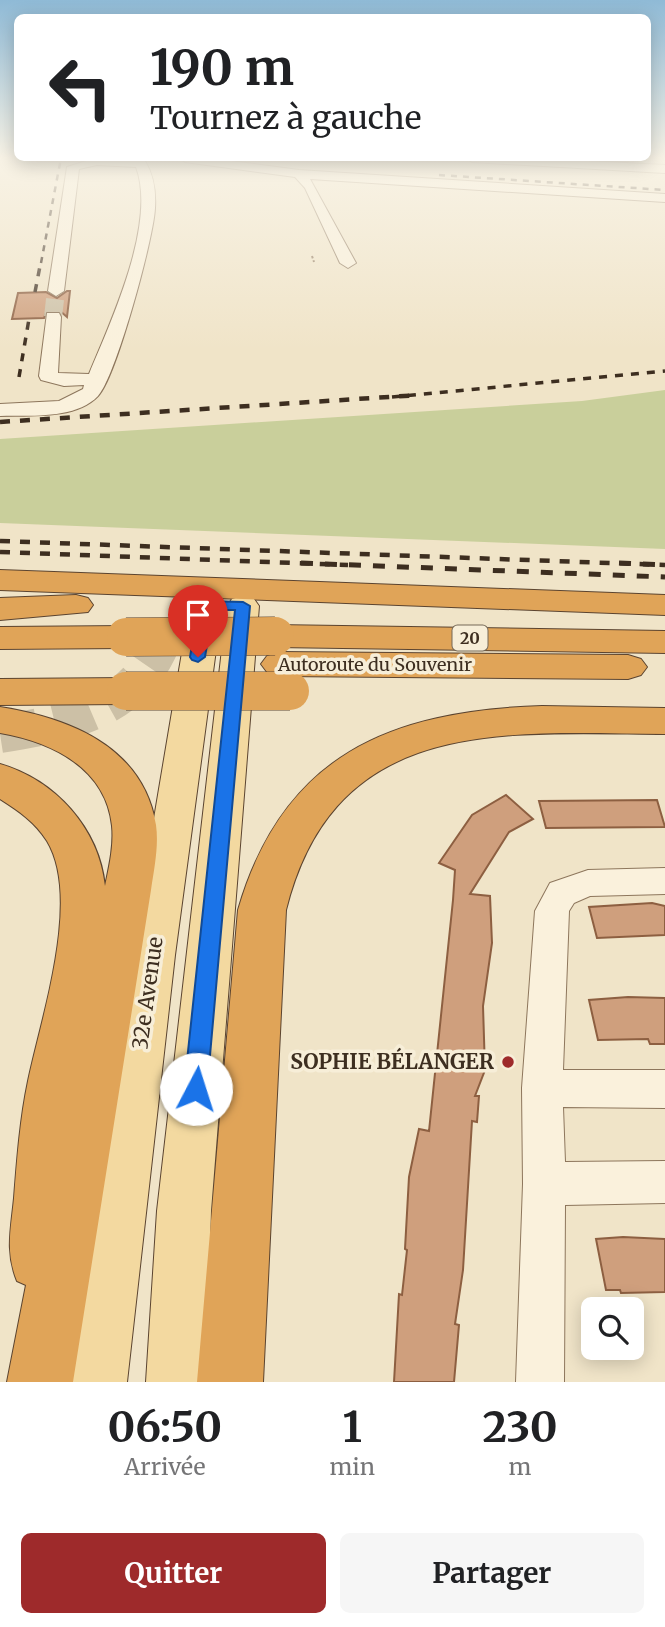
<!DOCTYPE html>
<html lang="fr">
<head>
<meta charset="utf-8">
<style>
  :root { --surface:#fff; --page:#f6f6f6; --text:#202124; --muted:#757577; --accent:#9e2a2b }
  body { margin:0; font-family:Merriweather,serif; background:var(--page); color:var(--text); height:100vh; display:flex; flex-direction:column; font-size:26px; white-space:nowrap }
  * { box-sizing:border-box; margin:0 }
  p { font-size:23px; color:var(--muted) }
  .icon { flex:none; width:38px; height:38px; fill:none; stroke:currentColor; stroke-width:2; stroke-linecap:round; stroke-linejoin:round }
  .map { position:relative; height:1382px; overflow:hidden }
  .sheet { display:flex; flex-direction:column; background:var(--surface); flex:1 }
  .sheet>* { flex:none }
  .hud { position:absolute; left:14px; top:14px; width:637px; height:147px; border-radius:10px; box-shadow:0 4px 18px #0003; background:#fff; color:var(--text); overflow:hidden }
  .tools { position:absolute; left:581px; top:1297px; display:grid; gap:14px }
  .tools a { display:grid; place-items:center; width:63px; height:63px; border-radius:10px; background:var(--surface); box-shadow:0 4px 18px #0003; font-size:35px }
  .pin { position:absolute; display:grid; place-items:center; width:60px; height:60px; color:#fff; margin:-72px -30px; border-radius:50% 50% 50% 0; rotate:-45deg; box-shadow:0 0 7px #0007 }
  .pin .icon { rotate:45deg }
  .me { position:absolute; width:77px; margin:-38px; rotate:5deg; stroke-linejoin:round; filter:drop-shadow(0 0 5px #0008) }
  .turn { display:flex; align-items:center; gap:24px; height:147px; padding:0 21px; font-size:32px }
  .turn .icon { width:91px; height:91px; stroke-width:2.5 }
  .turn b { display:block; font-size:49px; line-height:60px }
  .eta { display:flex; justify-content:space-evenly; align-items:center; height:119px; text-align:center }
  .eta b { font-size:42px; font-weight:700; line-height:49px }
  .action { display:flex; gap:14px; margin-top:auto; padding:14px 21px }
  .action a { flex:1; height:80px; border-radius:10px; background:var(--accent); color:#fff; font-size:28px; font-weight:700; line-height:80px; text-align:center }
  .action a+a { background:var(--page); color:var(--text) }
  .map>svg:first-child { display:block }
  .green { fill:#c9cf9b }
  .building { fill:#cf9f7d; stroke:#8d5f41; stroke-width:2 }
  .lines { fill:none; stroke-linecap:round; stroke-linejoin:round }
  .minor-tunnel { stroke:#ccc0a6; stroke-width:18; stroke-dasharray:18 9; stroke-linecap:butt }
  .highway-tunnel { stroke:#ccc0a6; stroke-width:38; stroke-dasharray:38 18; stroke-linecap:butt }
  .minor-casing { stroke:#8d765c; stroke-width:2 }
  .major-casing { stroke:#5b4430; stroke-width:2 }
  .highway-casing { stroke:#5b4430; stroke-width:2 }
  .path { stroke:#8d765c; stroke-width:2; stroke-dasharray:2.5 2; stroke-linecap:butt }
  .minor { fill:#faf1dc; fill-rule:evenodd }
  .major { fill:#f3d9a0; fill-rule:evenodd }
  .highway { fill:#e0a458; fill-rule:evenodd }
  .rail-far3 { stroke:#3d2e20; stroke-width:2.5; stroke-dasharray:6 6; stroke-linecap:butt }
  .rail-far2 { stroke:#3d2e20; stroke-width:3.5; stroke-dasharray:8 8; stroke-linecap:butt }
  .rail-far1 { stroke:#3d2e20; stroke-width:4.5; stroke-dasharray:10 10; stroke-linecap:butt }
  .rail { stroke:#3d2e20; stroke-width:5; stroke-dasharray:12 12; stroke-linecap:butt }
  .highway-bridge-casing { stroke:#5b4430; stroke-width:39; stroke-linecap:butt }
  .highway-bridge { stroke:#e0a458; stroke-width:38 }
  .route { fill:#1a73e8; stroke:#114b97; stroke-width:2 }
  .poi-dot { fill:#9e2a2b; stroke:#f7eed8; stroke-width:2.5 }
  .labels { text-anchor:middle; stroke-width:7; stroke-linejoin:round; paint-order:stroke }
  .shield { fill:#f7eed8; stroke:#756857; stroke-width:2 }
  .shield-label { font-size:16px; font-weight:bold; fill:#3d2e20 }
  .street-label { font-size:18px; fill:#3d2e20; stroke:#f7eed8 }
  .near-street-label { font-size:21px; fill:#3d2e20; stroke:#f7eed8 }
  .near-poi-label { font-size:21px; font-weight:bold; fill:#3d2e20; stroke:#f7eed8; text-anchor:end }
</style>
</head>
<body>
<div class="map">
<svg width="665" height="1382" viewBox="0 0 665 1382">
  <rect width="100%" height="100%" fill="#f0e4c8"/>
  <!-- green -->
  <path class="green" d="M665 390V549L0 523V439L582 401Z"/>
  <!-- building -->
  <g class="building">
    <path d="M67 291H70L67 317 59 310H47L44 318 12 319 18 293 46 292 57 298Z"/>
    <path d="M506 795 533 819 509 832 470 894 490 896 492 943 483 1006 485 1070 475 1096H479L477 1122 472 1121 463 1270 455 1324 459 1325 454 1382H394L399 1294 402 1295 407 1250 405 1249 409 1177 419 1129 429 1131 453 900 455 870 439 863 472 815Z"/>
    <path d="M657 800 665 827 546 828 539 801Z"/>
    <path d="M652 903 665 906V935L597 938 589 907Z"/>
    <path d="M628 997 665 998V1044H650L648 1039 598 1040 589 1000Z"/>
    <path d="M623 1237 665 1239V1292L621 1293 620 1290H606L596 1239Z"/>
  </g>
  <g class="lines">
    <!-- minor-tunnel -->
    <path class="minor-tunnel" d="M53 317 56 291"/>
    <!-- highway-tunnel -->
    <path class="highway-tunnel" d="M0 734C77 722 145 707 168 623"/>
    <!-- minor casing -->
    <g class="minor-casing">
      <g id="minor">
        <path d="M96 158 145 161C154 176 156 191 155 208 154 237 116 377 98 396 75 420 29 415 0 416V404L59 401 83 389 84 385 64 386 41 380 39 376 47 313H59L61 317 58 373 89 374C111 321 157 223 136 167L97 165 79 169 64 291 56 296 48 291 67 167Z"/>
        <path d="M179 158H208L299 170 665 194V202L310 179 356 263 348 268 340 263 305 188 295 177 185 162Z"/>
        <path d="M466 158H528L665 165V173L472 162Z"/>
        <path d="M665 868V894L590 896 574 903 569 911 563 1070H665V1108L563 1107 565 1162 665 1161V1203L565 1205 564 1382H516L523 1184 522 1088 535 911 550 883 588 870Z"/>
      </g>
    </g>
    <!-- major casing -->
    <g class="major-casing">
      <g id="major">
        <path d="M206 595 217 598 222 605 175 955 127 1382H67L131 955 190 605 195 598Z"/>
        <path d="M243 596 254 599 259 606 211 1211 206 1382H146L157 1211 227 606 232 599Z"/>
      </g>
    </g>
    <!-- highway casing -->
    <g class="highway-casing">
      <g id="highway">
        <path d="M0 570 665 595V615L0 590Z"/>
        <path d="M76 595 88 598 93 605 88 612 0 620V598Z"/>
        <path d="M275 625 665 631V653L275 647 262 644 257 636 262 628Z"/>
        <path d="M126 626 139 629 144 637 139 645 126 648 0 649V627Z"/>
        <path d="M280 652 628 655 641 659 647 667 641 675 628 679 280 676 267 672 261 664 267 656Z"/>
        <path d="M126 678 140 682 145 691 140 700 126 704 0 705V679Z"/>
        <path d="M542 706 665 708V734C504 733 335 714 286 910L263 1382H197L238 910C283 755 390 711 542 706Z"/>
        <path d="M0 707C70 718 143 747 156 825 159 846 154 869 151 890L73 1382H7L26 1285 17 1281C5 1252 11 1229 14 1198 17 1159 20 1119 28 1081 41 1018 82 899 47 841 35 822 19 811 0 799V764C55 780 99 828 105 886 109 867 114 846 112 826 106 768 52 742 0 733Z"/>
      </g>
    </g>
    <!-- path -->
    <path class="path" d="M312 256 314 262"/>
    <!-- minor -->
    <use href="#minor" class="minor"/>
    <!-- major -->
    <use href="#major" class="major"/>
    <!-- highway -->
    <use href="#highway" class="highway"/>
    <!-- rail-far3 -->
    <g class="rail-far3">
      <path d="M439 175 665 190"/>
      <path d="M41 263 61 158"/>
    </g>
    <!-- rail-far2 -->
    <g class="rail-far2">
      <path d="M35 292 41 261"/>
      <path d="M19 377 29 319"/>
      <path d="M392 397 665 371"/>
    </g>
    <!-- rail-far1 -->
    <g class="rail-far1">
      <path d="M0 422 419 395"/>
      <path d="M0 541 665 565"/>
      <path d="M0 552 348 565"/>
    </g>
    <!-- rail -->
    <g class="rail">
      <path d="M301 563 665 577"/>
      <path d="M619 563 665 565"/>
    </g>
    <!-- highway-bridge casing -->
    <g class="highway-bridge-casing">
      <g id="highway-bridge">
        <path d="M126 637 275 636"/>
        <path d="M126 691H290"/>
      </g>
    </g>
    <!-- highway-bridge -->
    <use href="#highway-bridge" class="highway-bridge"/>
  </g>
  <!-- sky -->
  <linearGradient id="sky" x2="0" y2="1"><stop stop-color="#8fbad6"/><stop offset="0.45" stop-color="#f8f3e6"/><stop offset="1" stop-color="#f8f3e6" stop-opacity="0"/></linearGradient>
  <rect width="665" height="350" fill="url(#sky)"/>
  <!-- route -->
  <path class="route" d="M206 601 243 602 250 606 207 1089 204 1096 196 1099 188 1096 184 1089 235 610H213L205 657 198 662 192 660 190 657 199 605Z"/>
  <!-- markers -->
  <circle class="poi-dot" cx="508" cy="1062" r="7"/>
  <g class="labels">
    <!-- shield labels -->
    <rect class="shield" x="452.5" y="625.5" width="35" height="25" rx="5"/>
    <g class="shield-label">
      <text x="470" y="644">20</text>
    </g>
    <!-- street labels -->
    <g class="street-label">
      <text x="375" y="671">Autoroute du Souvenir</text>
    </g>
    <!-- near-street labels -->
    <g class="near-street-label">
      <text transform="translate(148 993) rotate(-82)" y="7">32e Avenue</text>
    </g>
    <!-- near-poi labels -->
    <g class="near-poi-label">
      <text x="494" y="1069">SOPHIE BÉLANGER</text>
    </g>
  </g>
</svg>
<div class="tools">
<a><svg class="icon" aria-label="search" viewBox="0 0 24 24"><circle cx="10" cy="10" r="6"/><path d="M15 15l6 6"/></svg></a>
</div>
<div class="pin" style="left:198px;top:657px;background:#d93025"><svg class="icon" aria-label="arrive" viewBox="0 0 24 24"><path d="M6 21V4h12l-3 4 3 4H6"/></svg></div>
<svg class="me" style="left:196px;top:1089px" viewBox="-20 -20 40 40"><circle r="19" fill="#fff"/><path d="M0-13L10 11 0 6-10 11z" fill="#1a73e8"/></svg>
<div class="hud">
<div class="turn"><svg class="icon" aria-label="left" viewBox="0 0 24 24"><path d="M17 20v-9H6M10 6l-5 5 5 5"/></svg><div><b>190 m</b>Tournez à gauche</div></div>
</div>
</div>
<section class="sheet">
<div class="eta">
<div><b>06:50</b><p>Arrivée</p></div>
<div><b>1</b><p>min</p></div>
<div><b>230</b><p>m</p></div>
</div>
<div class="action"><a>Quitter</a><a>Partager</a></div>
</section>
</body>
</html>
